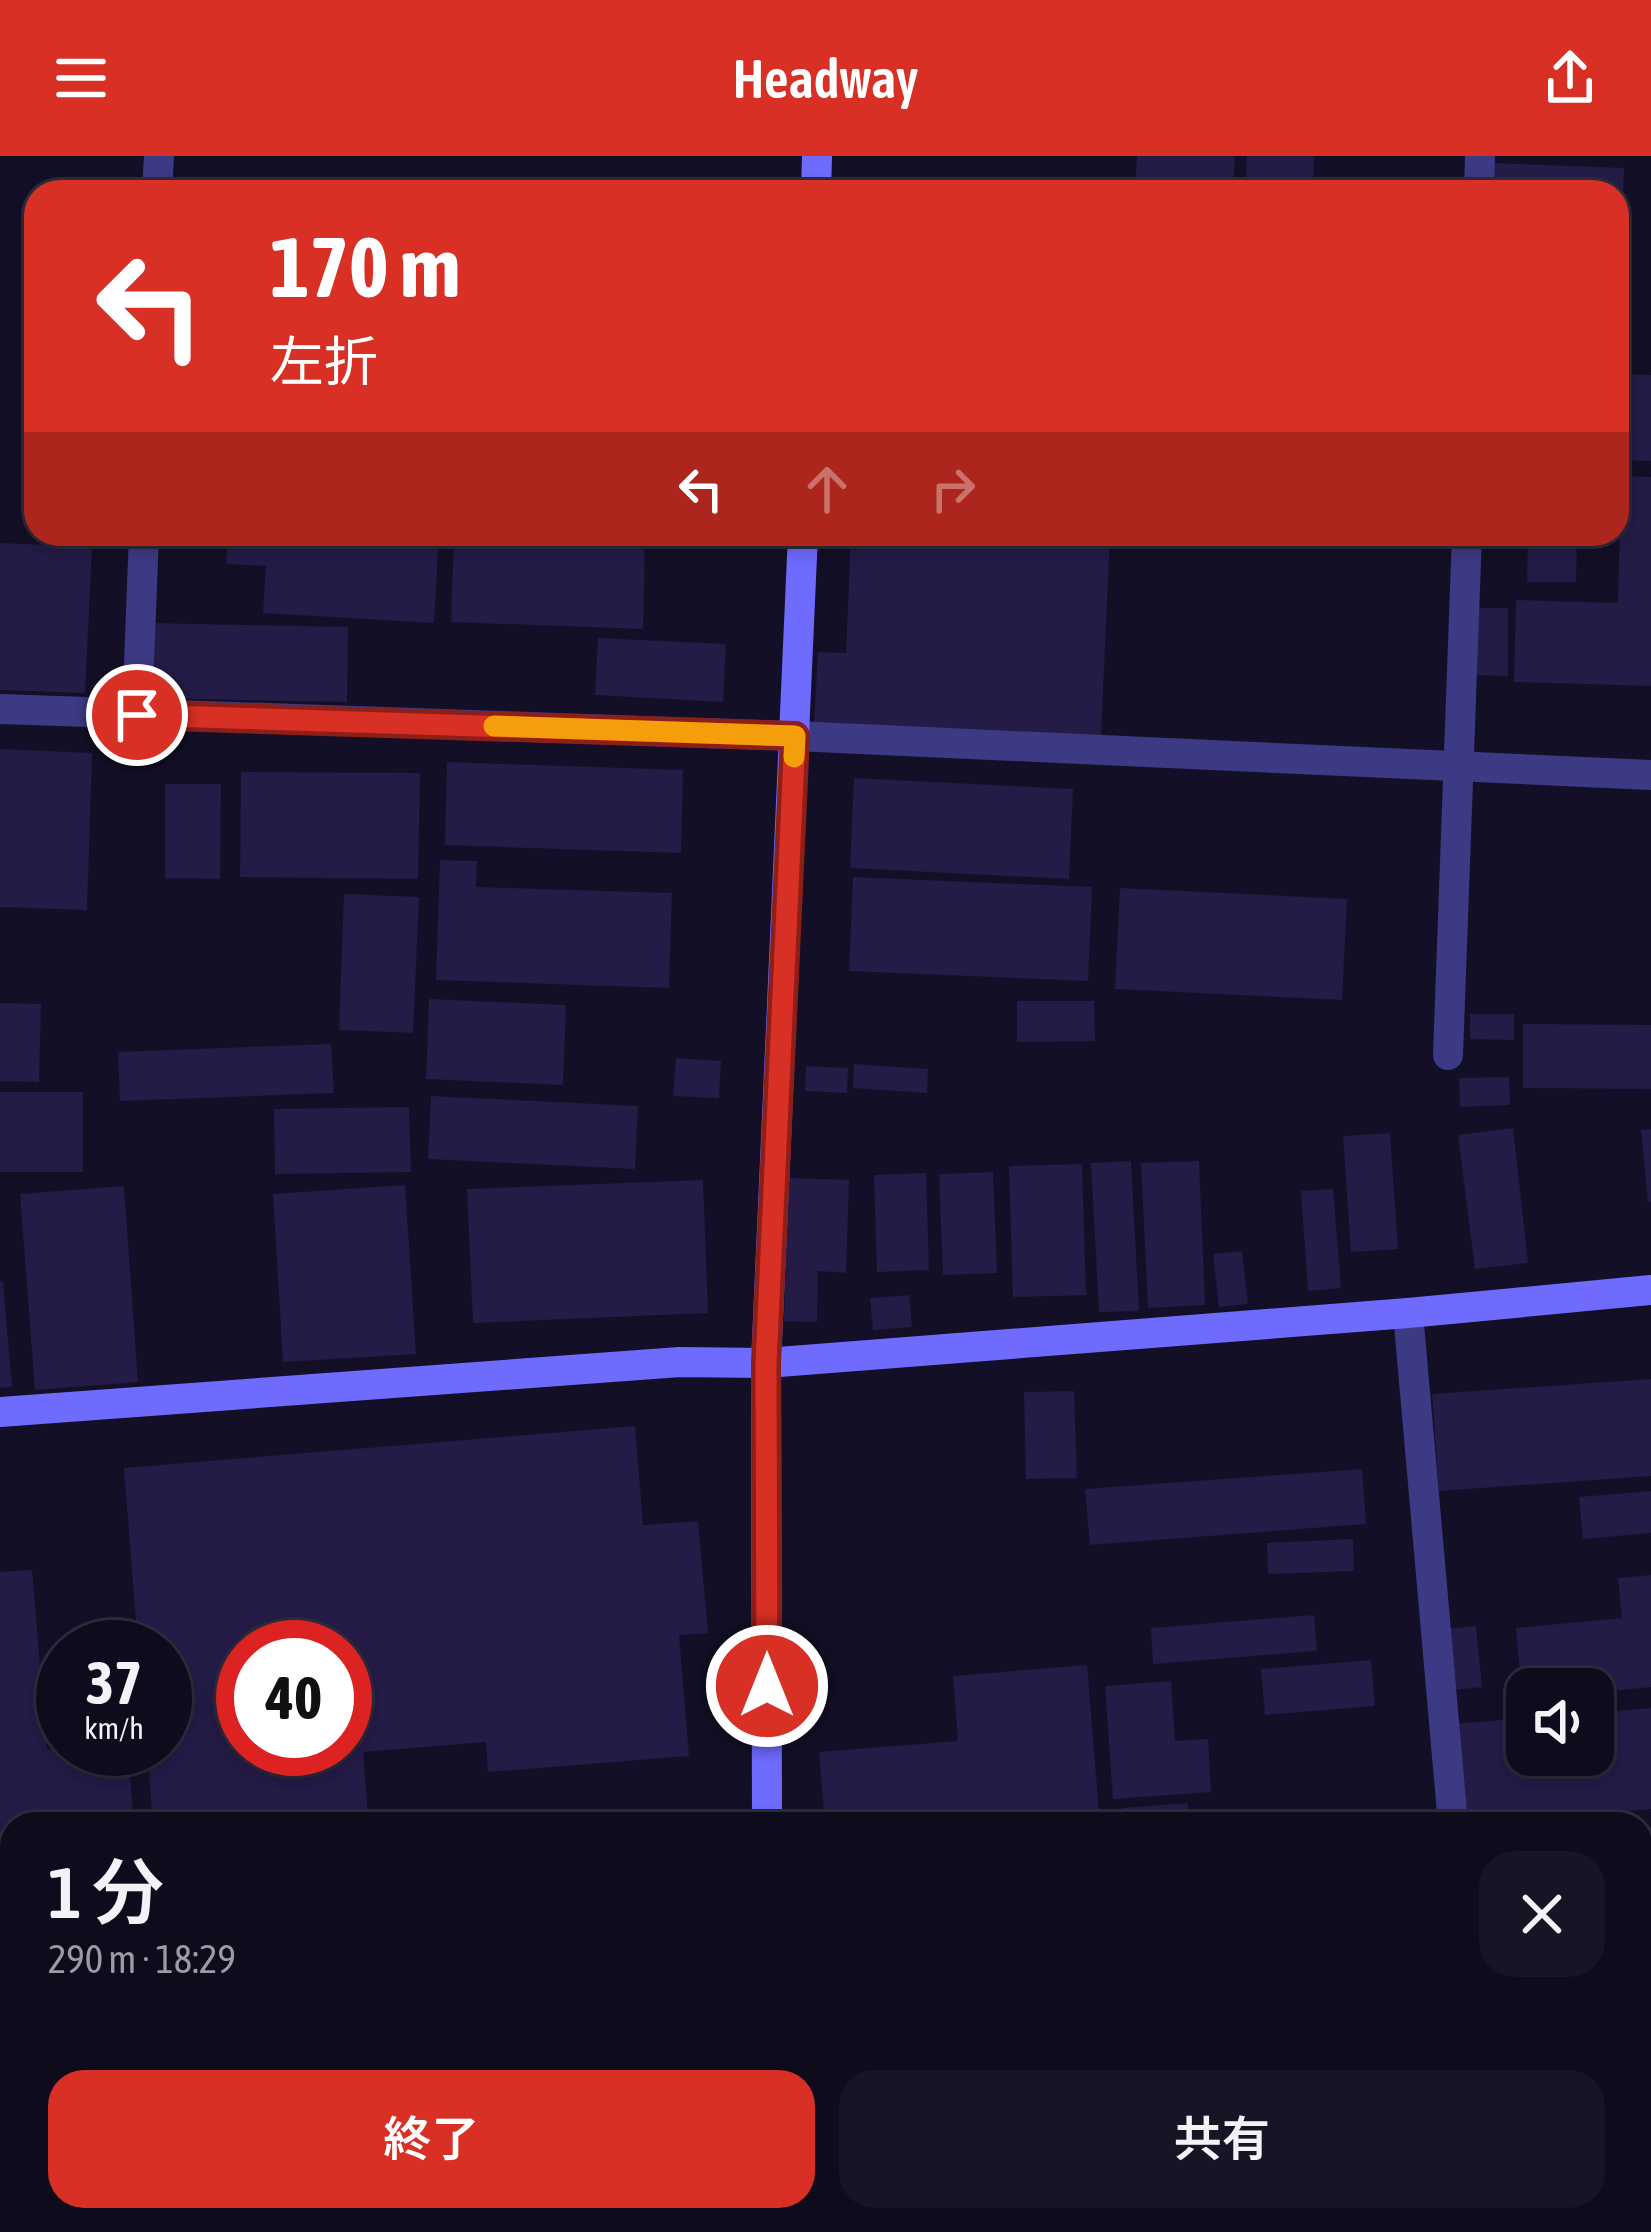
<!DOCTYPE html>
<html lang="ja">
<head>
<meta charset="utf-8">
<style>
  :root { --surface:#0e0b1c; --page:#171425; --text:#f1f3f6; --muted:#9b9ba3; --line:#2e2b3b; --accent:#d93025 }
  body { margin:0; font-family:"Asap Condensed","Noto Sans JP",sans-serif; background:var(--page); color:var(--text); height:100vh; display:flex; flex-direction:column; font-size:45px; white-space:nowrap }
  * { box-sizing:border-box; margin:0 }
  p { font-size:39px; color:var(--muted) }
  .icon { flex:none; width:66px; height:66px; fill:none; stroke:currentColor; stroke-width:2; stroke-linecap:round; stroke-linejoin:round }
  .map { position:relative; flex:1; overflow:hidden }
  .details { position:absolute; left:0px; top:1656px; width:1653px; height:420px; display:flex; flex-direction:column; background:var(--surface); border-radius:36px 36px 0 0; box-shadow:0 6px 18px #0003,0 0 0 3px var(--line) }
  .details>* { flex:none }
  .top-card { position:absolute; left:24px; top:24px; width:1605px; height:366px; border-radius:36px; box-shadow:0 6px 18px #0003,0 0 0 3px var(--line); background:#d93025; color:#fff; overflow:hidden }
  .controls { position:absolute; left:1506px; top:1512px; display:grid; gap:24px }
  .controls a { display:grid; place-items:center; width:108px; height:108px; border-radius:24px; background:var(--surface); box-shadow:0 6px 18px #0003,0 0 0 3px var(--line); font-size:60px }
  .speed { position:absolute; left:36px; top:1464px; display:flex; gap:24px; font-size:60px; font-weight:700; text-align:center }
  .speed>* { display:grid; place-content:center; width:156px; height:156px; border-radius:50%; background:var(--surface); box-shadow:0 6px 18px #0003,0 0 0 3px var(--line); line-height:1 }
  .speed small { font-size:30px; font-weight:400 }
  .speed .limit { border:18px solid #d22; background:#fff; color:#111 }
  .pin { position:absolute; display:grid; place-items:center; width:102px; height:102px; color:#fff; margin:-51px; border:6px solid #fff; border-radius:50%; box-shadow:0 3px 12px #0007 }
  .me { position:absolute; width:132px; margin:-66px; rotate:0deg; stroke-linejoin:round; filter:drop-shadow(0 0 9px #0008) }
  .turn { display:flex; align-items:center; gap:42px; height:252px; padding:0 48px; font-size:54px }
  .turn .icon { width:156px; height:156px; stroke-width:2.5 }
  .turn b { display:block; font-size:84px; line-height:102px }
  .lanes { display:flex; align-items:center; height:114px; padding:0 48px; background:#0003; justify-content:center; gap:60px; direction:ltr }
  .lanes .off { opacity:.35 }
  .round { display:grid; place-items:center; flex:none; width:126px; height:126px; border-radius:36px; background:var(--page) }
  .head { display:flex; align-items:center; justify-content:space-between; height:204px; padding:0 48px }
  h1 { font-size:72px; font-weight:600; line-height:90px }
  .primary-button { display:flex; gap:24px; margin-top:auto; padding:24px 48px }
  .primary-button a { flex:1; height:138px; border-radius:36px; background:var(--accent); color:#fff; font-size:48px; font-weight:600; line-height:138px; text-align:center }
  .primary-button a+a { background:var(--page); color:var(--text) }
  header { display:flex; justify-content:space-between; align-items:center; height:156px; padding:0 48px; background:var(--accent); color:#fff; font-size:54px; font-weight:600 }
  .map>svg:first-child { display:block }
  .building { fill:#241b47; fill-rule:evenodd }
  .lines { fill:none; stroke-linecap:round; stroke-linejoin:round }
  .street { stroke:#3d3a85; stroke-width:30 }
  .secondary { stroke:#6f6bff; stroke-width:30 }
  .route-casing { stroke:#8d1f18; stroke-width:30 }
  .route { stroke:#d93025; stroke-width:21 }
  .slow { stroke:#f59e0b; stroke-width:21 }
</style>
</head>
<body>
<header><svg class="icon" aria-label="menu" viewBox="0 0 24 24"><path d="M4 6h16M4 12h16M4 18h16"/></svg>Headway<svg class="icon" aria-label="share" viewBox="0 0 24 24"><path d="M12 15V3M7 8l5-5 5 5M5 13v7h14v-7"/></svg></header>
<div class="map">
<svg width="1651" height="2076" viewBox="0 0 1651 2076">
  <rect width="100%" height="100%" fill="#130f26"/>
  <!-- building -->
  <g class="building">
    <path d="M1137 0H1235L1233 36H1135Z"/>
    <path d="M1247 0H1314L1313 36H1245Z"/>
    <path d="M1491 7 1624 12 1621 113H1617V36H1491Z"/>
    <path d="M1617 218 1651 219V305L1617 304Z"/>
    <path d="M1621 320 1651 321V530L1514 526 1516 444 1618 447Z"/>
    <path d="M228 378H439L434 467 263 457 266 410 226 408Z"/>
    <path d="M454 378 645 382 643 473 451 466Z"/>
    <path d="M851 378H1110L1101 580 814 567 818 496 846 497Z"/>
    <path d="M1528 378H1577L1576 426H1527Z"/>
    <path d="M0 387 92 391 85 537 0 534Z"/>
    <path d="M1473 452H1508V520L1472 519Z"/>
    <path d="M149 467 348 471 347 546 148 542Z"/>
    <path d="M598 482 726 488 723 546 595 539Z"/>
    <path d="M0 593 92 597 87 754 0 751Z"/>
    <path d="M447 606 683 614 681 697 445 689Z"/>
    <path d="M241 616 420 617 418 723 240 721Z"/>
    <path d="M854 622 1073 633 1069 723 850 712Z"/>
    <path d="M165 628H221L220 723 165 722Z"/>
    <path d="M440 704 477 705 476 731 672 737 669 832 436 824Z"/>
    <path d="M853 721 1092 731 1088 825 849 815Z"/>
    <path d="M1120 732 1347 743 1342 844 1115 833Z"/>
    <path d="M344 738 419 741 413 877 339 874Z"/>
    <path d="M429 843 566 849 563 929 426 923Z"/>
    <path d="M1017 845H1094L1095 885 1017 886Z"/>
    <path d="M0 847 41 848 39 926 0 925Z"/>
    <path d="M1470 858H1514V884L1470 883Z"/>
    <path d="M1523 868 1651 869V933L1523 932Z"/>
    <path d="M331 888 334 937 120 945 118 896Z"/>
    <path d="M676 902 721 905 719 942 673 940Z"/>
    <path d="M854 908 928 913 927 937 853 932Z"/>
    <path d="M806 910 848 912 847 937 805 935Z"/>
    <path d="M1509 921 1510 949 1460 951 1459 922Z"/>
    <rect x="0" y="936" width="83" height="80"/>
    <path d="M431 940 638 950 635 1013 428 1003Z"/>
    <path d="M409 951 411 1016 275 1018 274 953Z"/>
    <path d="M1513 972 1528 1107 1475 1113 1458 979Z"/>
    <path d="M1651 973V1046H1648L1641 974Z"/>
    <path d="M1390 977 1398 1093 1351 1096 1343 980Z"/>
    <path d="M1131 1005 1139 1155 1099 1156 1091 1007Z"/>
    <path d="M1199 1005 1205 1149 1148 1152 1141 1007Z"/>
    <path d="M1082 1008 1086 1139 1013 1141 1009 1010Z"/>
    <path d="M993 1016 997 1117 943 1119 939 1018Z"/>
    <path d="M926 1017 929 1114 877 1116 874 1019Z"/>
    <path d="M788 1022 849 1024 846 1117 818 1115 817 1166 784 1165Z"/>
    <path d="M703 1024 708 1157 473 1167 467 1033Z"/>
    <path d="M405 1029 416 1198 283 1206 273 1038Z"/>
    <path d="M124 1030 138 1226 35 1234 20 1038Z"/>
    <path d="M1333 1033 1341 1132 1308 1135 1301 1035Z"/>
    <path d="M1242 1095 1248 1148 1219 1151 1213 1098Z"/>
    <path d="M0 1126H3L12 1231 0 1232Z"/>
    <path d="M909 1139 912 1171 873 1174 870 1142Z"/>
    <path d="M1651 1223V1320L1439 1335 1432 1238Z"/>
    <path d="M1074 1235 1077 1322 1026 1323 1024 1236Z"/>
    <path d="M635 1270 643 1369 698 1365 708 1477 679 1479 689 1600 488 1616 486 1586 363 1596 369 1668H153L147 1593H165V1491H138L124 1312ZM243 1491H345V1593H243Z"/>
    <path d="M1362 1313 1366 1368 1090 1389 1085 1333Z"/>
    <path d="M1651 1335V1377L1583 1383 1579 1341Z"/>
    <path d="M1353 1383 1354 1415 1268 1418 1267 1387Z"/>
    <path d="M32 1414 47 1593H128L134 1668H12V1735L0 1736V1416Z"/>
    <path d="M1651 1419V1531L1593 1537V1533H1527V1542L1522 1543 1516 1472 1622 1462 1618 1422Z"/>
    <path d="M1314 1459 1317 1495 1153 1508 1151 1472Z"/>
    <path d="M1476 1470 1482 1531 1453 1534 1447 1473Z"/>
    <path d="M1371 1504 1375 1550 1265 1559 1261 1513Z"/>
    <path d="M1087 1509 1100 1668H825L819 1596 958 1585 953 1520Z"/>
    <path d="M1171 1525 1175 1585 1208 1583 1211 1636 1113 1643 1105 1530Z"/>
    <path d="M1651 1552V1653L1462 1668 1454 1568 1527 1562V1599H1593V1557Z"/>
    <path d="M1188 1647 1189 1668H1123L1122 1652Z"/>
    <path d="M1651 1688V1750L1641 1751V1689Z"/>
    <path d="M1651 1766V1828L1641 1829V1767Z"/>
    <path d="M1641 1838H1651V1870L1641 1871Z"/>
    <path d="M1651 1933V1959L1641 1960V1934Z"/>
    <path d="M1641 1987H1650L1651 2076H1496L1495 2064H1641Z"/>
    <path d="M40 2064H156L157 2076H41Z"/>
    <path d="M178 2064H286L287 2076H179Z"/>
    <path d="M381 2064H496L497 2076H382Z"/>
    <path d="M514 2064H616L617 2076H514Z"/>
    <path d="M990 2064H1046L1047 2076H990Z"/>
    <path d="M1060 2064H1141L1142 2076H1061Z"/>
    <path d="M1149 2064H1175L1176 2076H1151Z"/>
    <path d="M1180 2064H1226L1227 2076H1181Z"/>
    <path d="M1234 2064H1320L1321 2076H1235Z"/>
    <path d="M1336 2064H1371L1372 2076H1337Z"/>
  </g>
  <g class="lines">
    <!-- street -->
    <g class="street">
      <path d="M157 36 159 0"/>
      <path d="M1479 36 1480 0"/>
      <path d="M0 553 795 580 1651 619"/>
      <path d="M137 559 144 378"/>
      <path d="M1448 899 1467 378"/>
      <path d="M1408 1157 1453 1668"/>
      <path d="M0 1788 12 1787"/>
      <path d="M1641 1885 1651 1884"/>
      <path d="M1485 2064 1486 2076"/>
    </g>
    <!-- secondary -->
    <g class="secondary">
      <path d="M816 36 817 0"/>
      <path d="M0 1256 680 1206 766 1207 1408 1157 1651 1134"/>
      <path d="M767 1668 766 1207 803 378"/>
      <path d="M767 2076V2064"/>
    </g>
  </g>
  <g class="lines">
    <!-- route casing -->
    <g class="route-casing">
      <path id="route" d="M137 559 795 580 766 1207 767 1530"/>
    </g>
    <!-- route -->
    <use href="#route" class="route"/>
    <!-- slow -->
    <path class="slow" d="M494 570 795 580 794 601"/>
  </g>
</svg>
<div class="controls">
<a><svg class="icon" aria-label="sound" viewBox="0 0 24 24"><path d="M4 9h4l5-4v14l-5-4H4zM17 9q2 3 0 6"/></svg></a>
</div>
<div class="speed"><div>37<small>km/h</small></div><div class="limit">40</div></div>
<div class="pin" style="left:137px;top:559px;background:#d93025"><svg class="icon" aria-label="arrive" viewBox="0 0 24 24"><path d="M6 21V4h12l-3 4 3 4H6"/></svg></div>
<svg class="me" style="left:767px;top:1530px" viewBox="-20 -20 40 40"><circle r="17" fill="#d93025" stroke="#fff" stroke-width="3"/><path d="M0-11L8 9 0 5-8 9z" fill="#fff"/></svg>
<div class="top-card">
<div class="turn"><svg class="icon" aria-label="left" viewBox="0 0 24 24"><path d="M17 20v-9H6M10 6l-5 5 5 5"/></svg><div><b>170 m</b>左折</div></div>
<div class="lanes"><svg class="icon" aria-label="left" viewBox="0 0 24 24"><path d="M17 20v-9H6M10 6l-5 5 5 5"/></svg><svg class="icon off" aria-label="ahead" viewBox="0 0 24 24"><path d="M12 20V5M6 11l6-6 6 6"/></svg><svg class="icon off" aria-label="right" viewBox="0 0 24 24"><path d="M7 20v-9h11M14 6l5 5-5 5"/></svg></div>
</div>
<section class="details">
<div class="head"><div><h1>1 分</h1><p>290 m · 18:29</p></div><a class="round"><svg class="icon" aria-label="close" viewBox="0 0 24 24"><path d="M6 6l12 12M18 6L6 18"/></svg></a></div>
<div class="primary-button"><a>終了</a><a>共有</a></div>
</section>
</div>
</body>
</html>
